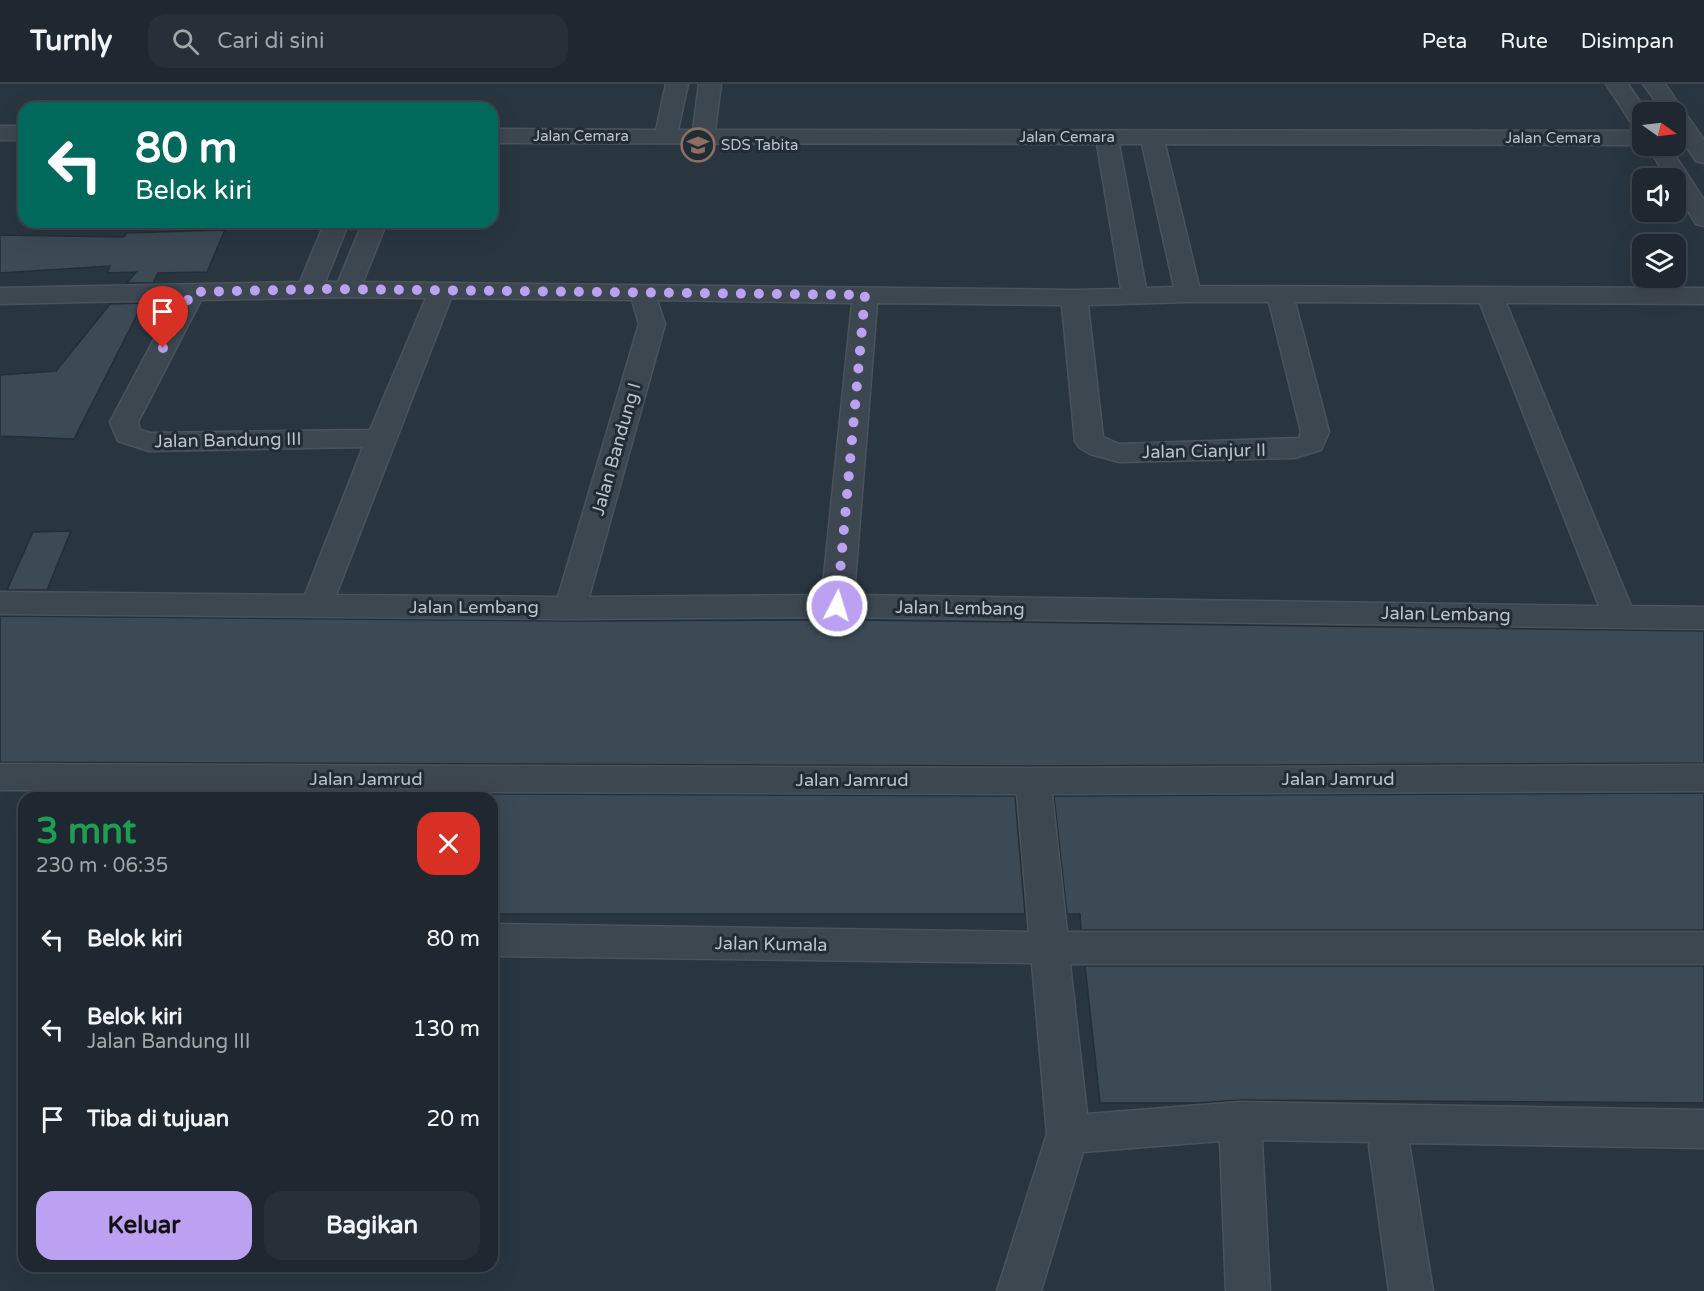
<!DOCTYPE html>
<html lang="id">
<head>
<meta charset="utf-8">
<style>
  :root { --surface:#1f2830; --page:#273038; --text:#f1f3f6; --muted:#a1a6ab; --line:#3c444c; --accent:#bca0f2 }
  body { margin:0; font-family:"Varela Round",sans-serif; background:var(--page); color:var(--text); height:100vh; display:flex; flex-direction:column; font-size:22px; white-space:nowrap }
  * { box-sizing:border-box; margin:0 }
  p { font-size:20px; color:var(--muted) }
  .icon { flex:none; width:33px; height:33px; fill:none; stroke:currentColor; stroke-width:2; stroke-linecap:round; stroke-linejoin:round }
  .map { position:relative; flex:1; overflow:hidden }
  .panel { position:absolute; left:18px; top:708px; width:480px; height:480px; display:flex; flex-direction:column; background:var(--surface); border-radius:18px; box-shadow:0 6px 24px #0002,0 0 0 2px var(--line) }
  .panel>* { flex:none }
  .top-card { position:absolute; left:18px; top:18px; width:480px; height:126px; border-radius:18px; box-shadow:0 6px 24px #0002,0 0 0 2px var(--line); background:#00695c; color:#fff; overflow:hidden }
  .needle { width:39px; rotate:104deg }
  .fabs { position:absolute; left:1632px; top:18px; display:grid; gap:12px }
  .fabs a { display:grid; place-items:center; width:54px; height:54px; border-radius:12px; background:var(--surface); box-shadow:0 6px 24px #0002,0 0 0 2px var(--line); font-size:30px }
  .pin { position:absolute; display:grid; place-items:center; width:51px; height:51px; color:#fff; margin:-62px -26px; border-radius:50% 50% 50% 0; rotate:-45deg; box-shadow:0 0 6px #0007 }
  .pin .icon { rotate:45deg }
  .me { position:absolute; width:66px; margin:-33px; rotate:5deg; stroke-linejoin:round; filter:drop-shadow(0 0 4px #0008) }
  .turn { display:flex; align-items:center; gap:21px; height:126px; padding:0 18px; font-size:27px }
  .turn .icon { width:78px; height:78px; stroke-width:2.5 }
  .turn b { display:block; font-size:42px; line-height:51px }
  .round { display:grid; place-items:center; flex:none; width:63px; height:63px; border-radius:18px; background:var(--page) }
  .overview { display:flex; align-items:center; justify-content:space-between; height:102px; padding:0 18px }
  h1 { font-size:36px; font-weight:800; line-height:45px; color:#1e9e55 }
  .button { display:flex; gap:12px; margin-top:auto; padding:12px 18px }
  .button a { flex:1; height:69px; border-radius:18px; background:var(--accent); color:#111; font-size:24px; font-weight:800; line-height:69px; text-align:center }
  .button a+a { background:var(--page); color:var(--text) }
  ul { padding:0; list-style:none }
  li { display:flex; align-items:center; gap:18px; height:90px; padding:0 18px }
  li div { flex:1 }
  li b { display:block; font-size:22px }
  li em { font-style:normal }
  header { display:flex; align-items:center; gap:36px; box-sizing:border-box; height:84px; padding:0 30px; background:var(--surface); border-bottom:2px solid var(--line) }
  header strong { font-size:28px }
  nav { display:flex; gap:33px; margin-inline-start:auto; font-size:21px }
  .search { width:420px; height:54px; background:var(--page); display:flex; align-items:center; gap:15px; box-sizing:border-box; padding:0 21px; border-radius:18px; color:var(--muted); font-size:22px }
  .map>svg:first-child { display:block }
  .building { fill:#3b4a55; stroke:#242e37; stroke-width:1.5 }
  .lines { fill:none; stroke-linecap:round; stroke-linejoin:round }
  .street-casing { stroke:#4a535c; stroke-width:3 }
  .street { fill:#3d4750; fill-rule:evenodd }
  .route { stroke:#bca0f2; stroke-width:10; stroke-dasharray:0 18 }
  .labels { text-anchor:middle; stroke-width:6; stroke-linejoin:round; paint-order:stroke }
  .far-street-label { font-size:15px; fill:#bac2ca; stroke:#222c35 }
  .far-poi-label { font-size:15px; fill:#bac2ca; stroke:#222c35; text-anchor:start }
  .street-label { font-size:18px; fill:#bac2ca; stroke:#222c35 }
</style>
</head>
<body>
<header>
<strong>Turnly</strong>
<div class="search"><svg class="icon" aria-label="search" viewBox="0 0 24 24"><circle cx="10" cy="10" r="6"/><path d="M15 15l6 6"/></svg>Cari di sini</div>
<nav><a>Peta</a><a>Rute</a><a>Disimpan</a></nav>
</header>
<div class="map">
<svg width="1704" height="1207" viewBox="0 0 1704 1207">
  <rect width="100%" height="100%" fill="#293640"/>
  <!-- building -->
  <g class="building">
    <path d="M225 146 207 188 158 189 153 199H127L136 188 107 189 110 182 0 189V151L124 153 126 149Z"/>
    <path d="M143 219 74 355 0 352V291L56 287 110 220Z"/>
    <path d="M71 447 47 506H7L33 448Z"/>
    <path d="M0 532 570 537 854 536 1704 547V679L1033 682 0 678Z"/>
    <path d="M283 709 1015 712 1025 830H492V714H281Z"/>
    <path d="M1704 709V846H1081L1080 830H1067L1054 712Z"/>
    <path d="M1085 882H1704V1019L1240 1016 1198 1019H1100Z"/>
  </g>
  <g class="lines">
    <!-- street casing -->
    <g class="street-casing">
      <g id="street">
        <path d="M666 0H688L678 46H693L699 0H721L715 46 1642 47V61L1165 60 1199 202 1704 204V220L1506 219 1631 522 1704 523V545L837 533 570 535 0 530V508L305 511 363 363 149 367 118 357 110 338 175 216 0 220V204L300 198 325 138H349L325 198H338L363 138H387L363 198 1074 206 1121 205 1097 60 492 59V45L656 46ZM1119 60H1142L1174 203 1146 204ZM347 213 426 214 370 346 151 349 140 346 138 338 201 216ZM451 214 632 216 639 240 558 513 336 511ZM657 216 852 219 822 511 589 513 665 240ZM1188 218H1269L1301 348 1299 354 1119 360 1103 353 1088 221ZM1295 218 1480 219 1599 522 854 511 877 219 1062 221 1075 357 1079 363 1090 370 1119 378 1294 374 1321 366 1329 348Z"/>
        <path d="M1606 0H1628L1647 28H1642V45L1634 43Z"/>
        <path d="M1643 0H1665L1704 56V79L1696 77 1676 47V28H1663Z"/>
        <rect x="0" y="42" width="24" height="14"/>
        <path d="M1647 62H1669L1704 116V142L1696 140 1676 108V94H1667Z"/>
        <path d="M0 680 1033 684 1704 681V707L1052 710 1067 848H1704V880H1070L1087 1030 1240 1018 1704 1026V1064L1409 1059 1433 1207H1389L1369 1062 1371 1058 1262 1056 1270 1207H1226L1220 1057 1083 1068 1041 1207H997L1047 1050 1032 879 492 872V840L1029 848 1017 710 0 706Z"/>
      </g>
    </g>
    <!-- street -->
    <use href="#street" class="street"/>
  </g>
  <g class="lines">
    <!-- route -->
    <path class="route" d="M163 264 192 208 328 205 865 211 837 522"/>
  </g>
  <!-- icons -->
  <defs>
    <g id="school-ring" transform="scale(1.725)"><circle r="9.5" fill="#222c35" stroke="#8d6e63" stroke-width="1.5"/><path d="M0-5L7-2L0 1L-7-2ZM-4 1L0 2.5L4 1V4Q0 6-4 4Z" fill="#8d6e63"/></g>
  </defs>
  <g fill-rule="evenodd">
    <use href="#school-ring" x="698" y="61"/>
  </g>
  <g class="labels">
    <!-- far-street labels -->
    <g class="far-street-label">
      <text x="581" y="57">Jalan Cemara</text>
      <text x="1067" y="58">Jalan Cemara</text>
      <text x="1553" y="59">Jalan Cemara</text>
    </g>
    <!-- far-poi labels -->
    <g class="far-poi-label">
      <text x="721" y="66">SDS Tabita</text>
    </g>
    <!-- street labels -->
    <g class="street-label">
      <text transform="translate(228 356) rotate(-1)" y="6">Jalan Bandung III</text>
      <text transform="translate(616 365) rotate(-74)" y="6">Jalan Bandung I</text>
      <text transform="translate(1204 367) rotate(-1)" y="6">Jalan Cianjur II</text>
      <text x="474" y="529">Jalan Lembang</text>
      <text transform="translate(960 524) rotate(1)" y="6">Jalan Lembang</text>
      <text transform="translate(1446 530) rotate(1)" y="6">Jalan Lembang</text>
      <text x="366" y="701">Jalan Jamrud</text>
      <text x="1338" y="701">Jalan Jamrud</text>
      <text x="852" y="702">Jalan Jamrud</text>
      <text transform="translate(771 860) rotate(1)" y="6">Jalan Kumala</text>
    </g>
  </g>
</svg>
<div class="fabs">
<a><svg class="needle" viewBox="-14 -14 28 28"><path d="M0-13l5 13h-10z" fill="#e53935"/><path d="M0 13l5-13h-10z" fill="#a1a6ab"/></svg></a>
<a><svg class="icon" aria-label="sound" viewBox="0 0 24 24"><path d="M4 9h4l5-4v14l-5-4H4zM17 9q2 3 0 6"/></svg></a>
<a><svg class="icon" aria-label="layers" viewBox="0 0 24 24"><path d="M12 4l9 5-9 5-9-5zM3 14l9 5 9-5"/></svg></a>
</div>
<div class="pin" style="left:163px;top:264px;background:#d93025"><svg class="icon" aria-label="arrive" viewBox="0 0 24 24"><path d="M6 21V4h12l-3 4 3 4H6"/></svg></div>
<svg class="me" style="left:837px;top:522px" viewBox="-20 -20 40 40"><circle r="17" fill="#bca0f2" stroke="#fff" stroke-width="3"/><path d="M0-11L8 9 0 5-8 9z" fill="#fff"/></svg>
<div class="top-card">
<div class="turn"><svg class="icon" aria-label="left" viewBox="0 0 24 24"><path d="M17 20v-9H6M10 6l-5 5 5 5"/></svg><div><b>80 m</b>Belok kiri</div></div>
</div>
<section class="panel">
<div class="overview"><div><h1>3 mnt</h1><p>230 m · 06:35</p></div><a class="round" style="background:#d93025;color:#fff"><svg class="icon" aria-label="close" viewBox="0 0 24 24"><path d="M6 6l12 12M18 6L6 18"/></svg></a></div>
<ul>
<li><svg class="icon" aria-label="left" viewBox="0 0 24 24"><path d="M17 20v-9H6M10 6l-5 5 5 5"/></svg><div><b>Belok kiri</b></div><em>80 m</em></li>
<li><svg class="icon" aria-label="left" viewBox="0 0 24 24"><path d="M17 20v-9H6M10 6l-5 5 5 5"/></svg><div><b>Belok kiri</b><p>Jalan Bandung III</p></div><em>130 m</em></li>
<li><svg class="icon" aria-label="arrive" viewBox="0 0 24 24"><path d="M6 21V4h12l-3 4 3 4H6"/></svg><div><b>Tiba di tujuan</b></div><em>20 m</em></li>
</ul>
<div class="button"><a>Keluar</a><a>Bagikan</a></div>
</section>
</div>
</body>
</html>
